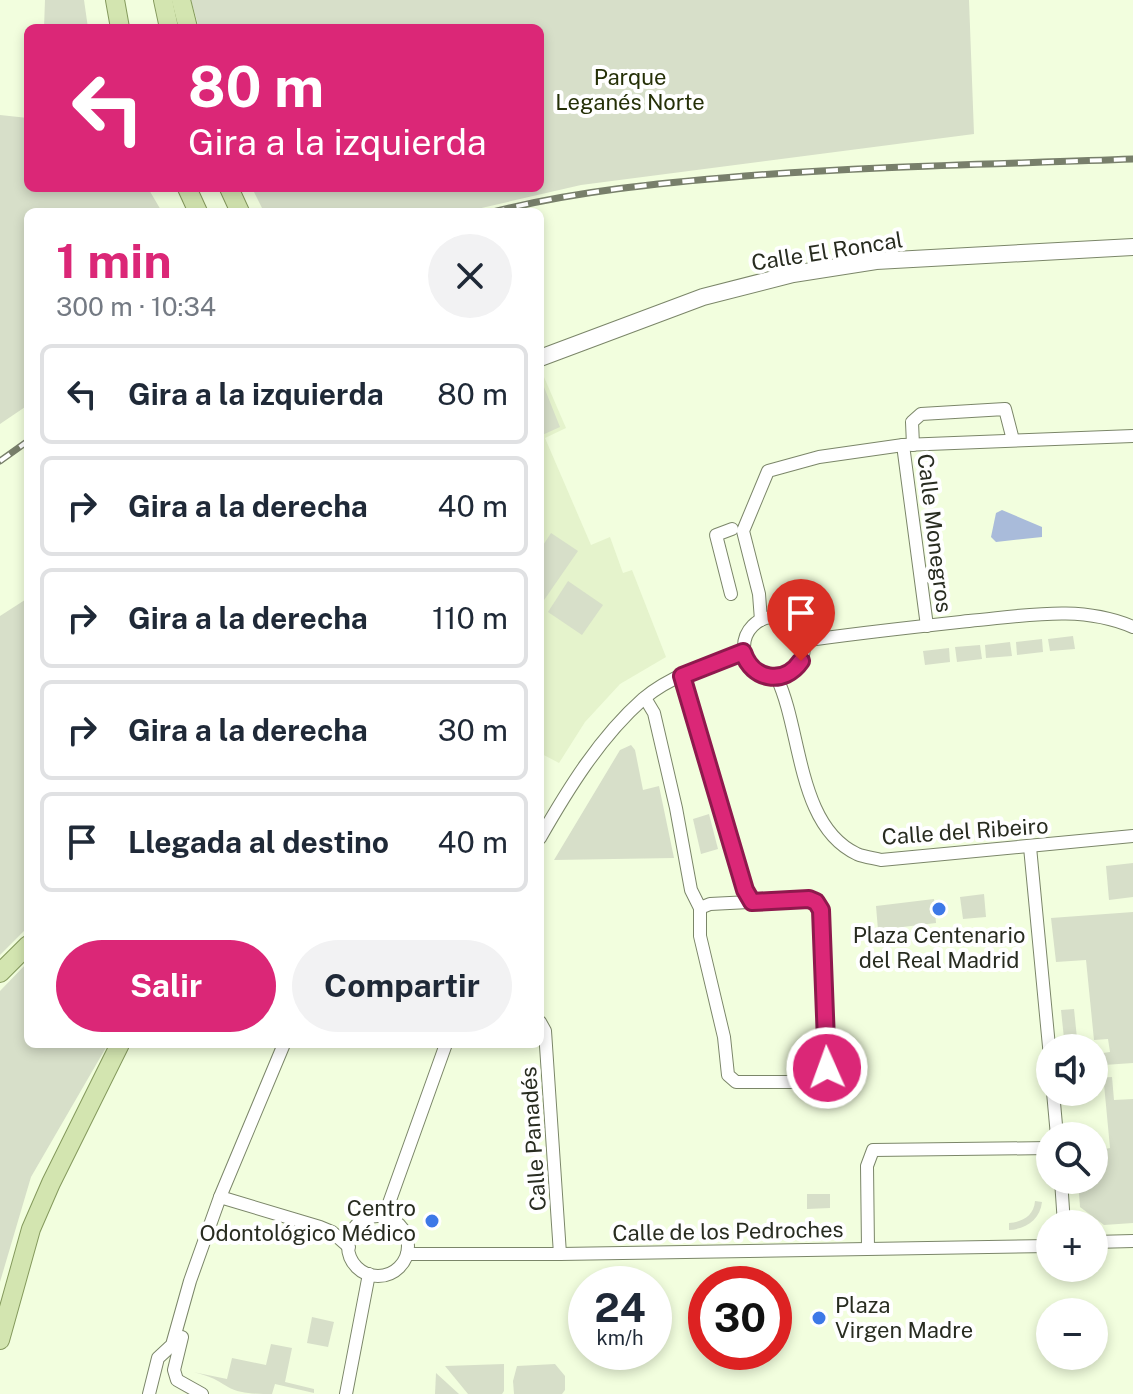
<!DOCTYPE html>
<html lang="es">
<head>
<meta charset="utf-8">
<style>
  :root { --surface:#fff; --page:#f2f2f3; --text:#1f2937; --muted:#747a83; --line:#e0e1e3; --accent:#db2777 }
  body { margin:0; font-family:"Public Sans",sans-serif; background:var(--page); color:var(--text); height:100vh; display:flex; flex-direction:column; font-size:30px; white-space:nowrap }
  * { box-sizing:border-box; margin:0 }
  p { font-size:26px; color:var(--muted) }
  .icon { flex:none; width:44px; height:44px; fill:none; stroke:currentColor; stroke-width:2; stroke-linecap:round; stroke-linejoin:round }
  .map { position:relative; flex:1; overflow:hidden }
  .panel { position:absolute; left:24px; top:208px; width:520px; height:840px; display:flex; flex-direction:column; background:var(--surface); border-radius:12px; box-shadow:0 4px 12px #0003 }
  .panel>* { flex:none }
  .banner { position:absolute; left:24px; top:24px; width:520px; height:168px; border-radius:12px; box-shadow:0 4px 12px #0003; background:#db2777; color:#fff; overflow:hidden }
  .buttons { position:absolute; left:1036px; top:1034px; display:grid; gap:16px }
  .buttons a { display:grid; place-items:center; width:72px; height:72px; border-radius:50%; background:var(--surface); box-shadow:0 4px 12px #0003; font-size:40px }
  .speed { position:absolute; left:568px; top:1266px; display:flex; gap:16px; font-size:40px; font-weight:700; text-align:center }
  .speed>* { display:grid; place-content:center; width:104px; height:104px; border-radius:50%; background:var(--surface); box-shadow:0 4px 12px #0003; line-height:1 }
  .speed small { font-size:20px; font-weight:400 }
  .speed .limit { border:12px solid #d22; background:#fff; color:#111 }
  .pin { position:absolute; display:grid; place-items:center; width:68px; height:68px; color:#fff; margin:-82px -34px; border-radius:50% 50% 50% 0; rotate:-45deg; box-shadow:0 0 8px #0007 }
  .pin .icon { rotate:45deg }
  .me { position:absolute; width:88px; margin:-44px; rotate:358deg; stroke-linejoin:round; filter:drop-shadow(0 0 6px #0008) }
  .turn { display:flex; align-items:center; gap:28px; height:168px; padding:0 32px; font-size:36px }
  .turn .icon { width:104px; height:104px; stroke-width:2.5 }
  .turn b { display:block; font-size:56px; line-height:68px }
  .round { display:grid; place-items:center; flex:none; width:84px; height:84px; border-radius:42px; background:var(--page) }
  .summary { display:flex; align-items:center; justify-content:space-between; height:136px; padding:0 32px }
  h1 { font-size:48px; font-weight:700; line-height:60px; color:var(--accent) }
  .button { display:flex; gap:16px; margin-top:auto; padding:16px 32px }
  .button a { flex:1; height:92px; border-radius:48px; background:var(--accent); color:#fff; font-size:32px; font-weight:700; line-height:92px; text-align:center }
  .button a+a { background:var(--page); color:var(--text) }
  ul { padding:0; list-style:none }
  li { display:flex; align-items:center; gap:24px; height:100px; margin:0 16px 12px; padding:0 16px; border:4px solid var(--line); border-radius:12px }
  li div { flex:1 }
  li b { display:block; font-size:30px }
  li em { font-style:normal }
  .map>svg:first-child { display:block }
  .built { fill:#e5f3cc }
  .green { fill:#d7dfc9 }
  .water { fill:#a9bbda }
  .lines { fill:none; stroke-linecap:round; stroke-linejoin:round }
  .street-casing { stroke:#7b8669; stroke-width:14 }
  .secondary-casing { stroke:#7b8669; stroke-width:18 }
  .primary-casing { stroke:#84995c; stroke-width:20 }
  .street { stroke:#fff; stroke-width:12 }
  .secondary { stroke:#fff; stroke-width:16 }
  .primary { stroke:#d3e5b0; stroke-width:18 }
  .rail-casing { stroke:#787f6b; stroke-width:7 }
  .rail { stroke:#fff; stroke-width:4; stroke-dasharray:12; stroke-linecap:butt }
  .route-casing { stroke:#8e194d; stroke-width:20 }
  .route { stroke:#db2777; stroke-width:14 }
  .poi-dot { fill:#3d78e7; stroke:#fff; stroke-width:3 }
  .labels { text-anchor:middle; stroke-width:8; stroke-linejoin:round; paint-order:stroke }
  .park-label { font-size:22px; fill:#253007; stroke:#fff }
  .street-label { font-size:22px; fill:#282c20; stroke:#fff }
  .poi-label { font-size:22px; fill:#282c20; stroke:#fff }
</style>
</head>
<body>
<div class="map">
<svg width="1133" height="1394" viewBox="0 0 1133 1394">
  <rect width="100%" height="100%" fill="#f2fede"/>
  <!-- built -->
  <path class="built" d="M544 377 566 428 545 438 591 545 610 537 623 573 632 570 666 657 620 684 585 722 559 763 540 753V378Z"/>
  <!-- green -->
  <g class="green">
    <path d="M45 0H84L88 28H44Z"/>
    <path d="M191 0H969L974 134 581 185 464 212H264L252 188H540V28H199Z"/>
    <path d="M0 115 28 118V188H148L162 212H28V405L0 424Z"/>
    <path d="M544 387 560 427 540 436V388Z"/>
    <path d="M551 533 578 551 542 603 540 601V550Z"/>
    <path d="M568 581 603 605 582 635 548 612Z"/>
    <path d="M28 598V927L0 955V616Z"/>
    <path d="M1073 636 1075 649 1050 651 1048 639Z"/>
    <path d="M1042 639 1043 652 1017 655 1016 642Z"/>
    <path d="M1010 642 1012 656 986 658 985 645Z"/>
    <path d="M980 645 982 659 957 662 955 647Z"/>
    <path d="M949 648 950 662 925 665 923 651Z"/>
    <path d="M631 745 635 750 643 790 659 786 674 858 554 860 620 750Z"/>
    <path d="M709 814 718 849 701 854 693 819Z"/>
    <path d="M1133 863V897L1109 900 1106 866Z"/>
    <path d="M984 894 986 917 963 919 960 897Z"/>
    <path d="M934 899 936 923 878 930 876 906Z"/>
    <path d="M1133 912V1063L1104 1065 1103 1053 1110 1052 1108 1039 1094 1040 1086 960 1056 962 1051 918Z"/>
    <path d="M28 962V1044H108L31 1177 0 1282V991Z"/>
    <path d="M1074 1009 1078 1048H1065L1061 1010Z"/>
    <path d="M1112 1077 1114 1100 1133 1099V1223L1104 1225 1080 1207 1078 1180H1094V1151L1110 1148 1104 1084H1094V1078Z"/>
    <path d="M830 1194V1208L807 1209V1194Z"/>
    <path d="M1035 1201 1042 1202C1040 1220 1026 1229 1009 1230V1223C1022 1222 1034 1216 1035 1201Z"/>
    <path d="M312 1317 334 1322 328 1347 307 1343Z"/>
    <path d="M271 1344 292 1348 285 1382 314 1389V1393L275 1384 272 1394C259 1394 239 1394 228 1387 215 1379 210 1376 193 1372L227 1379 232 1358 266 1365Z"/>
    <path d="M504 1364V1391L502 1394H468L445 1366Z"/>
    <path d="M555 1364 565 1376V1390L562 1394H514L513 1381 517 1366Z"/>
    <path d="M436 1373 459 1394H435Z"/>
  </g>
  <!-- water -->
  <path class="water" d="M1002 510 1042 527V537L996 542 991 537 996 513Z"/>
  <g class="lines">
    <!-- street casing -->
    <g class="street-casing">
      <g id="street">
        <path d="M903 445 927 626"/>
        <path d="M913 445 912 422 921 414 1005 409 1013 440"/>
        <path d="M731 594 716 535 732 529"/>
        <circle cx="774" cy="647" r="30"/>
        <path d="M761 620 759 594 743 531 768 471 819 457 903 445 1133 436"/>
        <path d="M803 641C858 633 914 627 969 621 1024 616 1081 604 1133 627"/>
        <path d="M682 676 744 887 752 902"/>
        <path d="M777 678C802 731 797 826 857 854 864 857 873 858 881 860L1133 836"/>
        <path d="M645 698 654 713 676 808 691 890 700 908"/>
        <path d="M540 838C568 789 600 737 643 699 670 676 710 663 743 652"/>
        <path d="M1030 847 1050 1057"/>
        <path d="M809 899 816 902 821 910 827 1068 824 1076 818 1082H736L728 1075 724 1037 700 936V908L710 904Z"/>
        <path d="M540 1022 545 1031 560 1254"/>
        <path d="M1053 1092 1057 1136"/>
        <path d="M1061 1180 1064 1224"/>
        <path d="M220 1197 320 1227 332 1232 349 1247"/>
        <circle cx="378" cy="1246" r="30"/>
        <path d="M384 1217 446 1044"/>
        <path d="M1094 1242 1133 1241"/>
        <path d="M868 1248 867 1166 873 1150 1050 1148"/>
        <path d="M407 1254H560L1050 1246"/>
        <path d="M182 1337 174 1370 177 1380 202 1394"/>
        <path d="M149 1394 158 1358 172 1345 190 1281 220 1197 284 1044"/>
        <path d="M346 1394 369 1274"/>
      </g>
    </g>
    <!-- secondary casing -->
    <g class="secondary-casing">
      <path id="secondary" d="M540 358 703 297 793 274 876 261 1133 247"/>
    </g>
    <!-- primary casing -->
    <g class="primary-casing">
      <g id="primary">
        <path d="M115 0 120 28"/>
        <path d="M163 0 169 28"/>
        <path d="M181 0 188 28"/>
        <path d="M187 188 198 212"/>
        <path d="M229 188 240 212"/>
        <path d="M0 973 28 945"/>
        <path d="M0 1340 31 1229 51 1183 120 1044"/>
      </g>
    </g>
    <!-- street -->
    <use href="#street" class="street"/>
    <!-- secondary -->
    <use href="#secondary" class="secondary"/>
    <!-- primary -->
    <use href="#primary" class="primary"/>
    <!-- rail casing -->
    <g class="rail-casing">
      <g id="rail">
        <path d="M493 212C575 191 660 183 745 176 874 166 1004 164 1133 159"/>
        <path d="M0 461 28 441"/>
      </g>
    </g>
    <!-- rail -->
    <use href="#rail" class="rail"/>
  </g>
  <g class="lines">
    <!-- route casing -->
    <g class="route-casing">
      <path id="route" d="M801 661C784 686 752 680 743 652L682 676 745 890 752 902 809 899 816 902 821 910 827 1068"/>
    </g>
    <!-- route -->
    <use href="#route" class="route"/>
  </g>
  <!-- markers -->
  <g class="poi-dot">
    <circle cx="939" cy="909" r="8"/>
    <circle cx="432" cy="1221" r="8"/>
    <circle cx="819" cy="1318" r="8"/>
  </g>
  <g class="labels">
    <!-- park labels -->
    <g class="park-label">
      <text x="630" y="85">Parque<tspan x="630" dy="25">Leganés Norte</tspan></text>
    </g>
    <!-- street labels -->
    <g class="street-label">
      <text transform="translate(827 251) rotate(-9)" y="8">Calle El Roncal</text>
      <text transform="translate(935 533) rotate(83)" y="8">Calle Monegros</text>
      <text transform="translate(965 831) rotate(-4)" y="8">Calle del Ribeiro</text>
      <text transform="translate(533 1139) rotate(-94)" y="8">Calle Panadés</text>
      <text transform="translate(728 1231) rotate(-1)" y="8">Calle de los Pedroches</text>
    </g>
    <!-- poi labels -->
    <g class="poi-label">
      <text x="939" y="943">Plaza Centenario<tspan x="939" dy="25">del Real Madrid</tspan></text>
      <text x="416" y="1216" text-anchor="end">Centro<tspan x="416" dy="25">Odontológico Médico</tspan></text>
      <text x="835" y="1313" text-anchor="start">Plaza<tspan x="835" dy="25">Virgen Madre</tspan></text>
    </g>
  </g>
</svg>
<div class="buttons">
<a><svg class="icon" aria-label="sound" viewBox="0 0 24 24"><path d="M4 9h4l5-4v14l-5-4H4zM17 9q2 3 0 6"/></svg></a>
<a><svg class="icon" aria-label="search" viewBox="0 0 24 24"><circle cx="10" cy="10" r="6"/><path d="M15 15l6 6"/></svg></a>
<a>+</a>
<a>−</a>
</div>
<div class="speed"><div>24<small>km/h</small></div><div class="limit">30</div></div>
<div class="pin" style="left:801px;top:661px;background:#d93025"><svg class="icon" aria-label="arrive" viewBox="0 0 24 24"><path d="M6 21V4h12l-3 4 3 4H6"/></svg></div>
<svg class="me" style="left:827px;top:1068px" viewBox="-20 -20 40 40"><circle r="17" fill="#db2777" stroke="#fff" stroke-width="3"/><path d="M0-11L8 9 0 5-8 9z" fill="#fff"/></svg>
<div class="banner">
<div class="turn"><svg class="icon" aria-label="left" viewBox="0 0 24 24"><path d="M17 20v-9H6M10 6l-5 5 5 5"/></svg><div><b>80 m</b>Gira a la izquierda</div></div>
</div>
<section class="panel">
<div class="summary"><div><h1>1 min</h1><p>300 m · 10:34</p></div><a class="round"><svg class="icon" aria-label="close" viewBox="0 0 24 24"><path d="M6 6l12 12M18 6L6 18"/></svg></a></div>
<ul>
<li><svg class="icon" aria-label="left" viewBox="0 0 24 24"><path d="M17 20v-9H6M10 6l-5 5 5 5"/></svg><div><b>Gira a la izquierda</b></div><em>80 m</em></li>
<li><svg class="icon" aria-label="right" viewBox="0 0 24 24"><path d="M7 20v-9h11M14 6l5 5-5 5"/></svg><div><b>Gira a la derecha</b></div><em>40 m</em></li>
<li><svg class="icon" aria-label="right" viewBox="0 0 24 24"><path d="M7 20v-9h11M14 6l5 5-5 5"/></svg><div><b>Gira a la derecha</b></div><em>110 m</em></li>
<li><svg class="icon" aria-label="right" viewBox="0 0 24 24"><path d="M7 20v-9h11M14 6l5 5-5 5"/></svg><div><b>Gira a la derecha</b></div><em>30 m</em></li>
<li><svg class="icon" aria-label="arrive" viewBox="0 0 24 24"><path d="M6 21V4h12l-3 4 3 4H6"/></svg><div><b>Llegada al destino</b></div><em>40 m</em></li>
</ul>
<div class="button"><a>Salir</a><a>Compartir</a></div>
</section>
</div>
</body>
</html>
